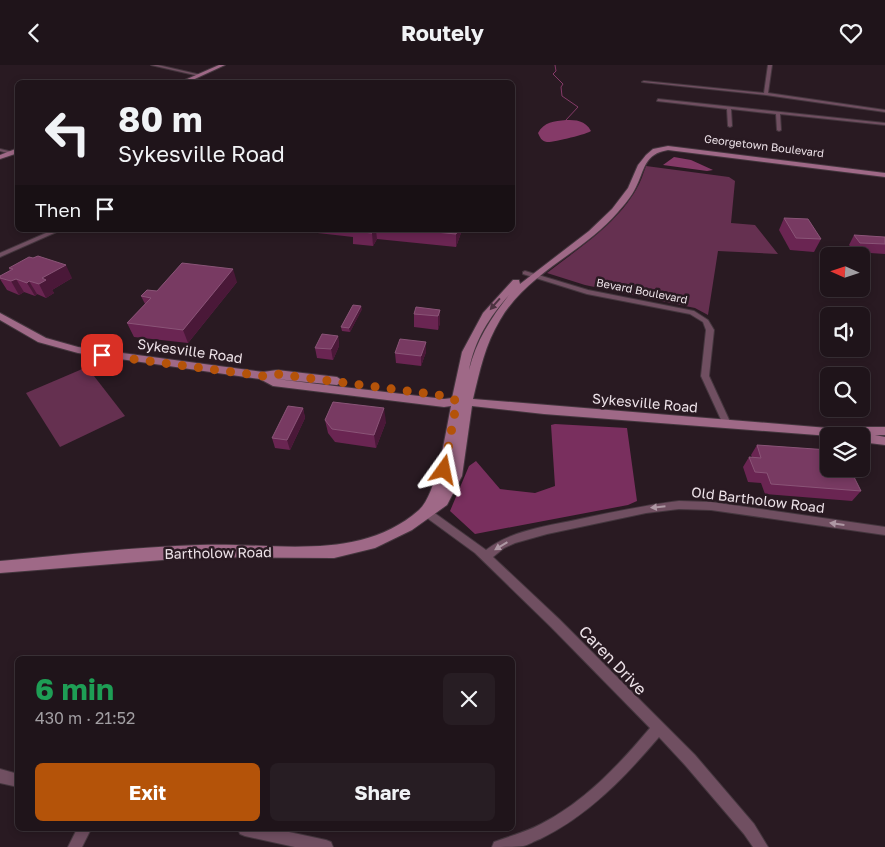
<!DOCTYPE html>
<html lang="en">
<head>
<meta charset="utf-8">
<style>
  :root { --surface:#1f141a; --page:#271d23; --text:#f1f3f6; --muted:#a19ea2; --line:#3c3339; --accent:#b45309 }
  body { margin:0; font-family:"Golos Text",sans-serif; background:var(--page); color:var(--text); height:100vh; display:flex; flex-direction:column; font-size:19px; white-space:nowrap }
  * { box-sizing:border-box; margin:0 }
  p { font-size:16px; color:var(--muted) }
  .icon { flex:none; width:28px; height:28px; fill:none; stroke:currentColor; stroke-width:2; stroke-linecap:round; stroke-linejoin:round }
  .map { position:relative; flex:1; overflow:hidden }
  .sheet { position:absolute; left:15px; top:591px; width:500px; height:175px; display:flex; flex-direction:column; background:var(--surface); border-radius:8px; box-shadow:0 2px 8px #0003,0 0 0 1px var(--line) }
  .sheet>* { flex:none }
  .hud { position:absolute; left:15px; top:15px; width:500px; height:152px; border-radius:8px; box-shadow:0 2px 8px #0003,0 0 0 1px var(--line); background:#1f141a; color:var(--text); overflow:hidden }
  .needle { width:32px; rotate:273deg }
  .controls { position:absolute; left:820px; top:182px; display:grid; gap:10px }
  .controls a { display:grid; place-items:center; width:50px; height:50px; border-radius:8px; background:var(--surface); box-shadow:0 2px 8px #0003,0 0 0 1px var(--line); font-size:25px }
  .pin { position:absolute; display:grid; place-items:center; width:42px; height:42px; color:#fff; margin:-21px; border-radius:10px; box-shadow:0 2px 8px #0006 }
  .me { position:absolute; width:55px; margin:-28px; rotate:12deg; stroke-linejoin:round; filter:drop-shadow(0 0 4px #0008) }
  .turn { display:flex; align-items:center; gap:18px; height:105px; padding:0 20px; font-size:22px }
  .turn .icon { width:65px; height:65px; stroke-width:2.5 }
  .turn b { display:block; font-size:35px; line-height:42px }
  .then { display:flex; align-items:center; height:48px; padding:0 20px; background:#0003; gap:10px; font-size:19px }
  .round { display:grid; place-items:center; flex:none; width:52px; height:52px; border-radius:8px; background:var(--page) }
  .overview { display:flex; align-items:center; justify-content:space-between; height:85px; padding:0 20px }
  h1 { font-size:30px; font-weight:700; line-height:38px; color:#1e9e55 }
  .action { display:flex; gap:10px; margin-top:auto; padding:10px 20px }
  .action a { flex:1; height:58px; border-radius:8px; background:var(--accent); color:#fff; font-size:20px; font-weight:700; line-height:58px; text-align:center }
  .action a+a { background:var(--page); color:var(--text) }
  header { display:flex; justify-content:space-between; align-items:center; height:65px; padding:0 20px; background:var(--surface); font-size:22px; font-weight:700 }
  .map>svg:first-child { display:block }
  .green { fill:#653050 }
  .forest { fill:#792f5e }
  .water { fill:#853a68 }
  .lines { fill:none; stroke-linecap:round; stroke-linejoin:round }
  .stream { stroke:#853a68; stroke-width:1 }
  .street-casing { stroke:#44363e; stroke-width:2 }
  .secondary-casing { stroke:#44363e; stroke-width:2 }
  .street { fill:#704f61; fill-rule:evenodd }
  .secondary { fill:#9f6987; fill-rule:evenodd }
  .wall { fill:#6a2552 }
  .shaded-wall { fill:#4a1838 }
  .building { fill:#783a62; stroke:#8a5477 }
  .oneway { fill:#4c3240 }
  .oneway2 { fill:#ae98a4 }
  .route { stroke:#b45309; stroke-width:9; stroke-dasharray:0 16.2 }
  .labels { text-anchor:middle; stroke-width:5; stroke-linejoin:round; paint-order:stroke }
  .far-street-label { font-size:11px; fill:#ede2e8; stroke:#291a22 }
  .street-label { font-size:14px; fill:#ede2e8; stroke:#291a22 }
  .near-street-label { font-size:16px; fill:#ede2e8; stroke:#291a22 }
</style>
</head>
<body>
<header><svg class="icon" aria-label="back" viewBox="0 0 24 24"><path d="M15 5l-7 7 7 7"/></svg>Routely<svg class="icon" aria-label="heart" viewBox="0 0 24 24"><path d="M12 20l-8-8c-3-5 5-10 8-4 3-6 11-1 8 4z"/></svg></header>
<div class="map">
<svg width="885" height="782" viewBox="0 0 885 782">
  <rect width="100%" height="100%" fill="#291a22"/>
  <!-- green -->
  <g class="green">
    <path d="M646 101 729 112 735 116 731 158 755 160 778 189 718 186 708 250 695 243 585 220 547 208C579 183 617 159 637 123 641 116 643 109 646 101Z"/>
    <path d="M87 302 125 351 60 382 26 328Z"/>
  </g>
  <!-- forest -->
  <path class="forest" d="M555 359 627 363 637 436 628 440 475 469 450 446 469 401 476 396 500 424 535 428 555 421 551 360Z"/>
  <!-- water -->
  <g class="water">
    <path d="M566 55C576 55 585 55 591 66 588 69 551 78 547 77 541 76 540 72 538 68 544 57 554 56 566 55Z"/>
    <path d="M674 92 691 95 713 105 707 106 663 100Z"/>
  </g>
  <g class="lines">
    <!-- stream -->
    <path class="stream" d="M555 0 556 6 553 9 563 19 561 22 562 31 578 42 566 55"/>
    <!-- street casing -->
    <g class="street-casing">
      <g id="street">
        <path d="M151 0H158L201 10 199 11Z"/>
        <path d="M768 0H772L768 28 885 45V47L766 30 642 17 644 16 764 28Z"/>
        <path d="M658 34 885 58V60L780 49 781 65 779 66 777 65 776 49 731 44 732 61 730 62 728 61 727 44 657 36Z"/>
        <path d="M0 84 13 87V88L11 89 0 86Z"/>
        <path d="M53 165H61L0 192V188Z"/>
        <path d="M525 206 588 225 694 246 708 255 714 265 709 311 731 359 730 361 727 362 723 359 701 311 706 265 703 257 690 249 587 229 523 209V207Z"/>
        <path d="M679 436 711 437 885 462V470L711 445 679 444 646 448 547 469 515 478 504 483 493 492 559 554 695 690 754 759 768 782H753L744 769 685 700 659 672C625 712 588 751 540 774 534 776 529 780 523 781 514 782 501 782 492 782L494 777C510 771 526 767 541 759 584 737 619 700 650 663L551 562 475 488 423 450 421 447 423 444 426 443 429 444 486 485C512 465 548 461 580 454 613 447 646 440 679 436Z"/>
        <path d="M0 704 18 709V722L0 718Z"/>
        <path d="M77 764H91L82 782H68Z"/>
        <path d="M238 764H275L326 775 331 777 333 782H295L245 771 240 769Z"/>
      </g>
    </g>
    <!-- secondary casing -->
    <g class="secondary-casing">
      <g id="secondary">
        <path d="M219 0H225L186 18H178Z"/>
        <path d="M668 81 885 108V112L668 85C644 89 645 104 636 122 632 131 624 140 618 147 583 188 528 207 500 255 485 280 480 305 473 334L840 364 845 362H885V370H875L885 372V380L861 377V371H830L544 349 472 341 462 411 447 440 412 465 375 483 334 493 200 492 0 508V496C67 490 134 482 200 480 273 477 359 498 419 445 437 429 446 365 451 341L444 342 273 321 260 314 78 288 38 277 0 255V248L46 273 78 282 263 307 277 305 337 312 343 316 337 320 276 314 444 334 452 333 462 287 483 248 513 215H519L520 219 589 166 612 144 628 123 638 100 646 90 653 84ZM509 230C491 253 476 276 469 305 475 274 489 253 509 230Z"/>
        <path d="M18 83V88L0 94V90Z"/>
      </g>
    </g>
    <!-- street -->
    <use href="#street" class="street"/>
    <!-- secondary -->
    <use href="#secondary" class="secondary"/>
  </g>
  <!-- wall -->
  <g class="wall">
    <path d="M784 153 821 174 814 187 790 185 779 165Z"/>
    <path d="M291 165H462L456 182 377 174 373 181 353 179V172Z"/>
    <path d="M854 170 885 172V189L855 187 849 180Z"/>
    <path d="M9 203 72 213 52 225 54 228 46 233 37 229 35 231 24 227 19 230 7 225 0 214V211L10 206Z"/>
    <path d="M237 217 188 278 134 272 127 258 145 239 141 231 157 226Z"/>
    <path d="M362 244 350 267 342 266 341 262Z"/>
    <path d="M440 245V258L438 265 414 262V249Z"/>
    <path d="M338 271 339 281 333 295 317 293 315 283Z"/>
    <path d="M426 277V287L421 301 396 298 395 288Z"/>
    <path d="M303 343 305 353 290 385 275 383 272 373Z"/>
    <path d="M325 355 386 357 376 383 335 377 328 368Z"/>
    <path d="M757 380 861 426 852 436 765 429 761 418 748 417 743 402 749 392H752L751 390Z"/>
  </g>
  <!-- shaded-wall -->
  <g class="shaded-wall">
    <path d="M373 165H376L377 174 373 181 372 168Z"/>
    <path d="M458 165H462L456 182V169Z"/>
    <path d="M66 200 72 213 52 225 54 228 46 233 39 219 42 213Z"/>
    <path d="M233 204 237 217 188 278 183 265Z"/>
    <path d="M16 214 24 227 19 230 11 216Z"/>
    <path d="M29 216 37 229 35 231 27 218Z"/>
    <path d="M361 241 362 244 350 267 349 263Z"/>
    <path d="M440 245V258L438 265V251Z"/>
    <path d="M338 271 339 281 333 295 331 284Z"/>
    <path d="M426 277V287L421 301V291Z"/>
    <path d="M303 343 305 353 290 385 287 375Z"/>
    <path d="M384 343 386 357 376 383 374 370Z"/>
  </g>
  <!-- building -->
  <g class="building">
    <path d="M784 153 808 154 821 174 796 173Z"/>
    <path d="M352 165H373L372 168 352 166Z"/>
    <path d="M415 165H458L456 169Z"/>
    <path d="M854 170 884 172H885V179L860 178Z"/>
    <path d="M38 191 66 200 42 213 46 215 39 219 29 216 27 218 16 214 11 216 0 213V211L13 204 9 203 29 192 33 193Z"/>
    <path d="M182 198 233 204 183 265 127 258 151 233 141 231 147 225 157 226Z"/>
    <path d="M353 240 361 241 349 263 341 262Z"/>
    <path d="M416 242 440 245 438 251 414 249Z"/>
    <path d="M322 269 338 271 331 284 315 283Z"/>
    <path d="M400 274 426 277 421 291 395 288Z"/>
    <path d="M333 337 384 343 374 370 332 364 325 355Z"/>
    <path d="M288 341 303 343 287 375 272 373Z"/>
    <path d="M757 380 829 385V404H850L861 426 771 419 767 408 755 407 749 392 761 393Z"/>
  </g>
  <!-- one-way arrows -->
  <defs><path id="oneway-solid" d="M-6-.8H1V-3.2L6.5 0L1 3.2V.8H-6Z" transform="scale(1.25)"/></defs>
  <use class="oneway" href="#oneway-solid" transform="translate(495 239) rotate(131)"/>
  <g class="oneway2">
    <use href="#oneway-solid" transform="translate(658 442) rotate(174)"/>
    <use href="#oneway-solid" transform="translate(837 459) rotate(-172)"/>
    <use href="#oneway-solid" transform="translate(501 481) rotate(149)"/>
  </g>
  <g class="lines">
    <!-- route -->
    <path class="route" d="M102 290 263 311 277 309 446 331 457 336 444 405"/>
  </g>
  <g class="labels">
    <!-- far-street labels -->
    <g class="far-street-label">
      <text transform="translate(764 81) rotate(7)" y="4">Georgetown Boulevard</text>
      <text transform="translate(642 226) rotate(11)" y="4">Bevard Boulevard</text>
    </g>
    <!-- street labels -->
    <g class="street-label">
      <text transform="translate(190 286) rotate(8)" y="5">Sykesville Road</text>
      <text transform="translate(645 338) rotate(5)" y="5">Sykesville Road</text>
      <text transform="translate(758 435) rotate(7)" y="5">Old Bartholow Road</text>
      <text transform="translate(218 488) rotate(-1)" y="5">Bartholow Road</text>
    </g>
    <!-- near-street labels -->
    <g class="near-street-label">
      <text transform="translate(613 595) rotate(46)" y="6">Caren Drive</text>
    </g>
  </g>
</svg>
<div class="controls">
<a><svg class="needle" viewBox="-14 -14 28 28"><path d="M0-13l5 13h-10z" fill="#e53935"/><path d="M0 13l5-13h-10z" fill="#a19ea2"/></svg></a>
<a><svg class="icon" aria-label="sound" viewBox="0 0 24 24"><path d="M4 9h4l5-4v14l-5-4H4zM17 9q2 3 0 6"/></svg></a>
<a><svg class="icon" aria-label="search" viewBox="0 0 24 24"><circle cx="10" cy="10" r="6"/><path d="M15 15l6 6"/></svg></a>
<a><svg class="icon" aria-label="layers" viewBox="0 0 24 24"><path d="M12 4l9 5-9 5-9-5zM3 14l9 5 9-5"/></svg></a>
</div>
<div class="pin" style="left:102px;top:290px;background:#d93025"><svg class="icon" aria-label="arrive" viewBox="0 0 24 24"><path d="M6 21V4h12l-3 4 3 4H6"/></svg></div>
<svg class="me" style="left:444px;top:405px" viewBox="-20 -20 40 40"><path d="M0-17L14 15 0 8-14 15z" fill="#b45309" stroke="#fff" stroke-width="4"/></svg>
<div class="hud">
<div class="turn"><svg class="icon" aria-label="left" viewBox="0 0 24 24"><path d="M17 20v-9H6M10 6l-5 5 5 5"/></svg><div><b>80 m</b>Sykesville Road</div></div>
<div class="then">Then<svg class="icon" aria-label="arrive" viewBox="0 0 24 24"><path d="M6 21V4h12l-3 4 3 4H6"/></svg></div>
</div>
<section class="sheet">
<div class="overview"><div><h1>6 min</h1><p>430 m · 21:52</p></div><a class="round"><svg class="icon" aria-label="close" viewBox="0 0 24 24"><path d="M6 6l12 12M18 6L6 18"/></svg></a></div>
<div class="action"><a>Exit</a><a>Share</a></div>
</section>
</div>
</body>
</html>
